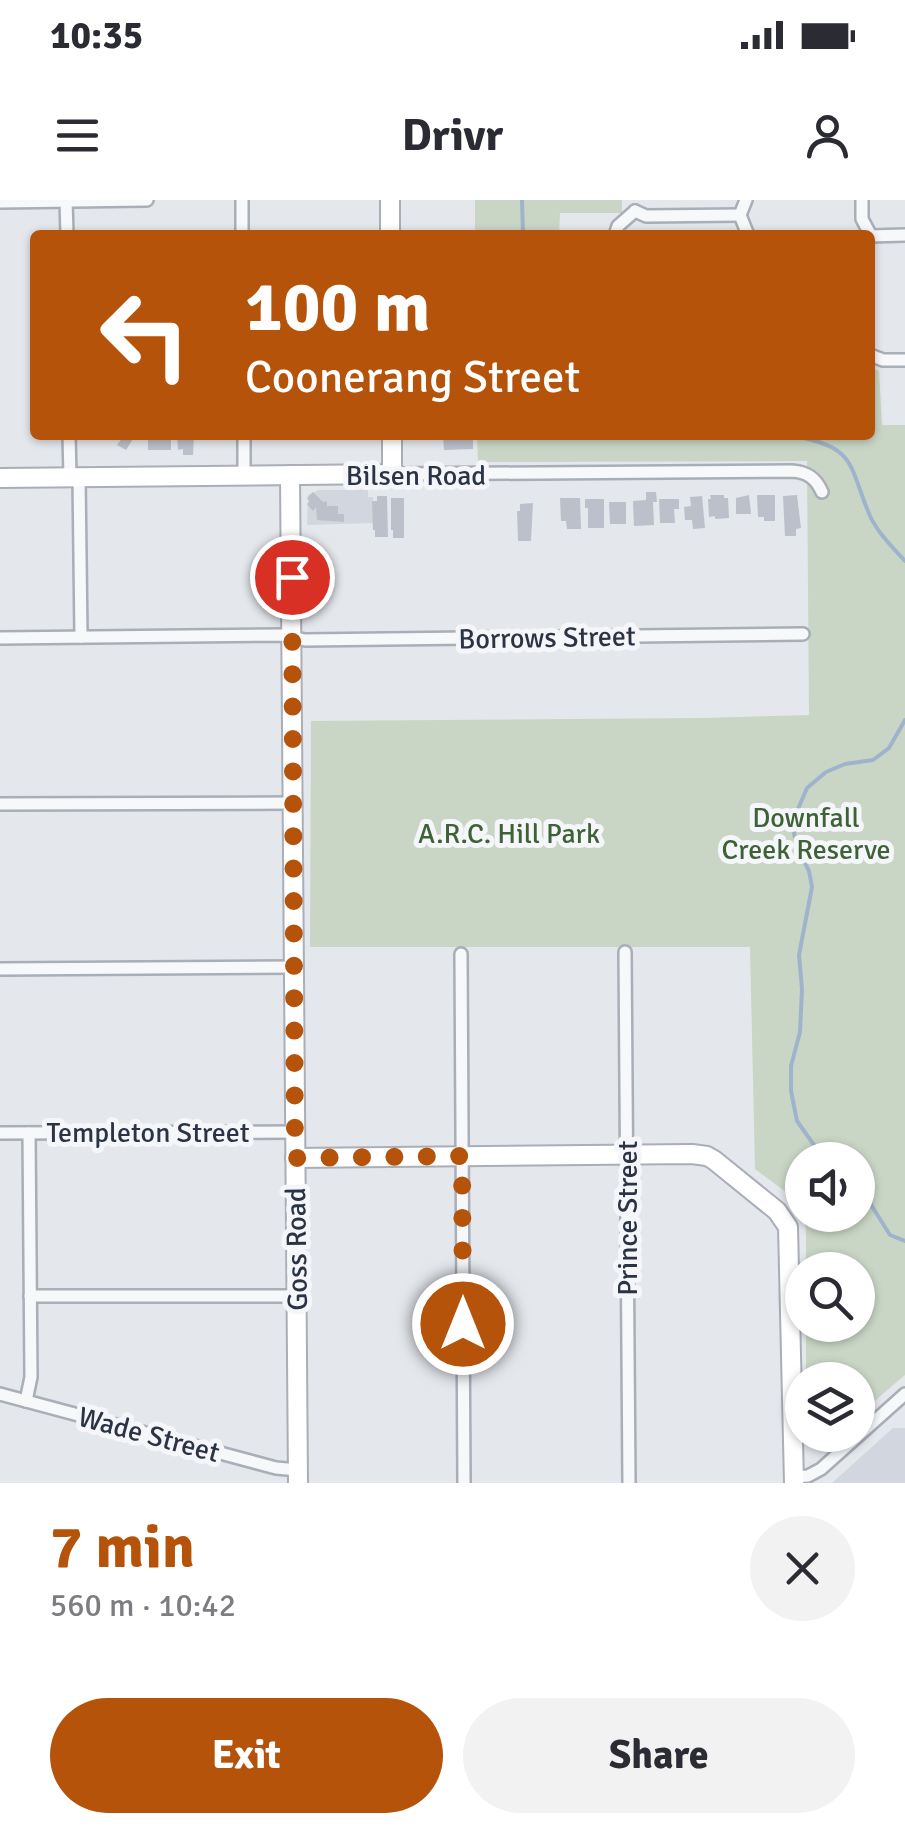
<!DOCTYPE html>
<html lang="en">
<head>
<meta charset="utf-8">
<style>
  :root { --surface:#fff; --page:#f2f2f3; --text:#2b2b33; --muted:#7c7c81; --accent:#b45309 }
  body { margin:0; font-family:Signika,sans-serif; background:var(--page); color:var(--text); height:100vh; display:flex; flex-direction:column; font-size:38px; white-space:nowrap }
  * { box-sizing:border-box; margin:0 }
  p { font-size:32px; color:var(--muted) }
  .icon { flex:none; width:55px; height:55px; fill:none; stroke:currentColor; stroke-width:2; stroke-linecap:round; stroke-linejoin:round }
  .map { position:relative; height:1283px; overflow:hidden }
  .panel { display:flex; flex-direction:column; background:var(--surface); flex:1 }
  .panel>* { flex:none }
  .top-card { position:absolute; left:30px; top:30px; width:845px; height:210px; border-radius:10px; box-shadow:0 2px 8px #0004; background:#b45309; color:#fff; overflow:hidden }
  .fabs { position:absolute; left:785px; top:942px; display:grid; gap:20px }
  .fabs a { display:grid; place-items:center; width:90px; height:90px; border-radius:50%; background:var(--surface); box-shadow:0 2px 8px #0004; font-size:50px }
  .pin { position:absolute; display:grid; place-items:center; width:85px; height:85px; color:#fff; margin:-42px; border:5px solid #fff; border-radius:50%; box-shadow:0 2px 10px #0007 }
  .me { position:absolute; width:110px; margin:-55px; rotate:0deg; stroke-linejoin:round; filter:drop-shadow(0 0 8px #0008) }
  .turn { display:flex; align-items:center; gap:35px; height:210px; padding:0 50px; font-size:45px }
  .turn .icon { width:130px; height:130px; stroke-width:2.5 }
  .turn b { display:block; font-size:70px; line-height:85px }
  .round { display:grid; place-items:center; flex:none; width:105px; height:105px; border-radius:52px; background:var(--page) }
  .overview { display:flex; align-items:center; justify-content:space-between; height:170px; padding:0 50px }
  h1 { font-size:60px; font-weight:800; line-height:75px; color:var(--accent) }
  .button { display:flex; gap:20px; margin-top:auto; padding:20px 50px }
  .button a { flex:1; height:115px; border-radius:60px; background:var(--accent); color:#fff; font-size:40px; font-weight:800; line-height:115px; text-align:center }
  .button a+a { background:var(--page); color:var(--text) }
  .status { display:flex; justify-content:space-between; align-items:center; height:70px; padding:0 50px; background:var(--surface); direction:ltr }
  .status svg { height:28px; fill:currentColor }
  header { display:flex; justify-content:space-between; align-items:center; height:130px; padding:0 50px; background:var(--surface); font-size:45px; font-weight:800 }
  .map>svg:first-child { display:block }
  .built { fill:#d2d6de }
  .green { fill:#c9d6c5; fill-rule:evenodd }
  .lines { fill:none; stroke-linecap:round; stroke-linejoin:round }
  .stream { stroke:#9fb4cc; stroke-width:4 }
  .building { fill:#bbc0ca }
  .street-casing { stroke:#a9aeb7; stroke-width:16 }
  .secondary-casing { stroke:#a9aeb7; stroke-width:22 }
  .street { stroke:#f7f8fa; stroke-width:11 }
  .secondary { stroke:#fff; stroke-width:18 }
  .route { stroke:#b45309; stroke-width:18; stroke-dasharray:0 32.4 }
  .labels { text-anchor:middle; stroke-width:10; stroke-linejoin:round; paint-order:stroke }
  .street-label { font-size:28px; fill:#2b3445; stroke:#f4f6f9 }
  .park-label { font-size:28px; fill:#3f6138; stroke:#f4f6f9 }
</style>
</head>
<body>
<div class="status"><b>10:35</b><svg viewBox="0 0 49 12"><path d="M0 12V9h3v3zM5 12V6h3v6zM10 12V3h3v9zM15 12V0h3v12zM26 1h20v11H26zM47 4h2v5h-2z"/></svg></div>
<header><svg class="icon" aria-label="menu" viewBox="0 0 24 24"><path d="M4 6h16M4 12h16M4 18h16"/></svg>Drivr<svg class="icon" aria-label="person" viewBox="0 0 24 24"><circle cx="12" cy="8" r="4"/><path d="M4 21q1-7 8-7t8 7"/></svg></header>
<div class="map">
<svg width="905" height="1283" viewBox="0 0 905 1283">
  <rect width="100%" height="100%" fill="#e4e7ec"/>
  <!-- built -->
  <g class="built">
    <path d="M319 290H368V297H373V323L307 325 308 295Z"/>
    <path d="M893 1228H905V1283H832Z"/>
  </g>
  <!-- green -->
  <g class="green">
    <path d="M475 0H622V13H560L559 35H475Z"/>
    <path d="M870 167 879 171 882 225H905V1175L858 1215V1180H806V1125H858V1070H806V1028L794 998 755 969 750 747H310L311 521 705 518 809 515 807 261 478 262 477 235H870ZM802 960H858V1015H802Z"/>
  </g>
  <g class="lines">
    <!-- stream -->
    <g class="stream">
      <path d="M522 0 523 35"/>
      <path d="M575 235 623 238 793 236C857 247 848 264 870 316 878 333 892 347 905 361"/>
      <path d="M833 960 814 945 797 921 791 891V866L800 832 802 789 799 755 812 687 809 671 801 655 794 634 798 609 807 588 826 572 845 564 873 560 889 548 905 520"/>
      <path d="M858 984 890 1035 905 1041"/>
    </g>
  </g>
  <!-- building -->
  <g class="building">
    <path d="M124 235H144V237L133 239 126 250 117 245Z"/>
    <rect x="148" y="235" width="23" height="15"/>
    <path d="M177 235H194L193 255H183V249L178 250Z"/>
    <path d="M446 235H473V249L444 250 443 237Z"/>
    <path d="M313 292 323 302 327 301V306H338V314H344V322L317 320 316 307 313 311 307 304 310 301 307 298Z"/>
    <path d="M646 292H656L657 302H653L654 325 634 326 633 301 646 300Z"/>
    <path d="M710 295H724V298H728L729 318 715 319V316L709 317 708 299H711Z"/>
    <path d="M749 295 751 314H736V298Z"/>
    <path d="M757 295H775V321H764V317H758Z"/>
    <path d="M797 295 801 328 796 329V336H785L783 296Z"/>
    <path d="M377 296H387L388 337H375V330H373L372 301H377Z"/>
    <path d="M702 296 705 328 693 329 692 320H685L684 307 691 306 690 297Z"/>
    <path d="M391 298H404V338H393V330H391Z"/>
    <path d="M560 298H580L581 329H567L566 321H561Z"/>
    <path d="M585 299H604V328H588V308H585Z"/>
    <path d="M659 299H679V309H674L675 323H660Z"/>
    <path d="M609 302H626V324H610Z"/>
    <path d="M533 303 531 341H518L517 311H520V304Z"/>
  </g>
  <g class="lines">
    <!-- street casing -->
    <g class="street-casing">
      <g id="street">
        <path d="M66 0 67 35"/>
        <path d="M242 0V35"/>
        <path d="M746 0 740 15 748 35"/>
        <path d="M862 0V19L869 32 870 38"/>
        <path d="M0 2 147 0"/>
        <path d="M635 11 646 16 740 15"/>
        <path d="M615 35 618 26 635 11"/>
        <path d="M870 36 905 35"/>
        <path d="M870 155 883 160H905"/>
        <path d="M69 235 70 277"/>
        <path d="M244 235V275"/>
        <path d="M392 274 792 271C807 272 816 278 822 292"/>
        <path d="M79 277 81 437"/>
        <path d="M0 438 283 435 305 440 803 434"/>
        <path d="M0 604 293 603"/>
        <path d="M625 752 629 1283"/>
        <path d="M461 754 464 1283"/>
        <path d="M0 769 294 767"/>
        <path d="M0 933 295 932"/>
        <path d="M30 1096H296"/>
        <path d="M0 1194 276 1268 298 1270"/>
        <path d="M26 1201 31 1177 29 933"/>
        <path d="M794 1277 808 1276 821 1269 905 1194"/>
      </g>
    </g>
    <!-- secondary casing -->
    <g class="secondary-casing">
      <g id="secondary">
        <path d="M390 0V35"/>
        <path d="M290 275 298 1283"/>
        <path d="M0 278 392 274V235"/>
        <path d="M295 958 692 954 707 956 714 960 777 1011 788 1027 794 1283"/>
      </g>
    </g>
    <!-- street -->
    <use href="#street" class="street"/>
    <!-- secondary -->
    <use href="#secondary" class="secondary"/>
  </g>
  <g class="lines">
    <!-- route -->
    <path class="route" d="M292 377 295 958 462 956 463 1124"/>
  </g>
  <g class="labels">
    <!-- street labels -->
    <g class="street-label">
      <text x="416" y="285">Bilsen Road</text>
      <text transform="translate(547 437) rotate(-1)" y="10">Borrows Street</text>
      <text x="148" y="942">Templeton Street</text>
      <text transform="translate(627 1018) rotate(-90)" y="10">Prince Street</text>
      <text transform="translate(296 1049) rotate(-91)" y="10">Goss Road</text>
      <text transform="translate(149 1234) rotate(15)" y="10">Wade Street</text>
    </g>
    <!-- park labels -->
    <g class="park-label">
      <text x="806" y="627">Downfall<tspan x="806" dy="32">Creek Reserve</tspan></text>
      <text x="509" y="643">A.R.C. Hill Park</text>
    </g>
  </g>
</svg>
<div class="fabs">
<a><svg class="icon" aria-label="sound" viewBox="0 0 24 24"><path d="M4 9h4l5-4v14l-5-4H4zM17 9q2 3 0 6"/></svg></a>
<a><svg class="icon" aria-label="search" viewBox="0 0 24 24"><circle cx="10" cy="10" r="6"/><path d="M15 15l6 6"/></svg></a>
<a><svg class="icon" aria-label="layers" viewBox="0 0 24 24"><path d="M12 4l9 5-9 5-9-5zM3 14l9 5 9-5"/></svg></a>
</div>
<div class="pin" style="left:292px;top:377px;background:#d93025"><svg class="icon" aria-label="arrive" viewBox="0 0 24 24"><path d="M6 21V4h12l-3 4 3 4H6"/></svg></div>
<svg class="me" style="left:463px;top:1124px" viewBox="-20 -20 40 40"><circle r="17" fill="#b45309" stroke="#fff" stroke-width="3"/><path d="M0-11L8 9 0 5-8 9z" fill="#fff"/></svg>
<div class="top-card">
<div class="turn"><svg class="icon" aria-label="left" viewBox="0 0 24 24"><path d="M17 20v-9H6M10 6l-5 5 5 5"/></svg><div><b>100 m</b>Coonerang Street</div></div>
</div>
</div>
<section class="panel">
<div class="overview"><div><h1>7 min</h1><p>560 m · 10:42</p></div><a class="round"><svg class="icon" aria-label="close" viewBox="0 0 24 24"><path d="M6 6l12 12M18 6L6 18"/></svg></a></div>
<div class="button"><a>Exit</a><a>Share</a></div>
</section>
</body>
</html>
